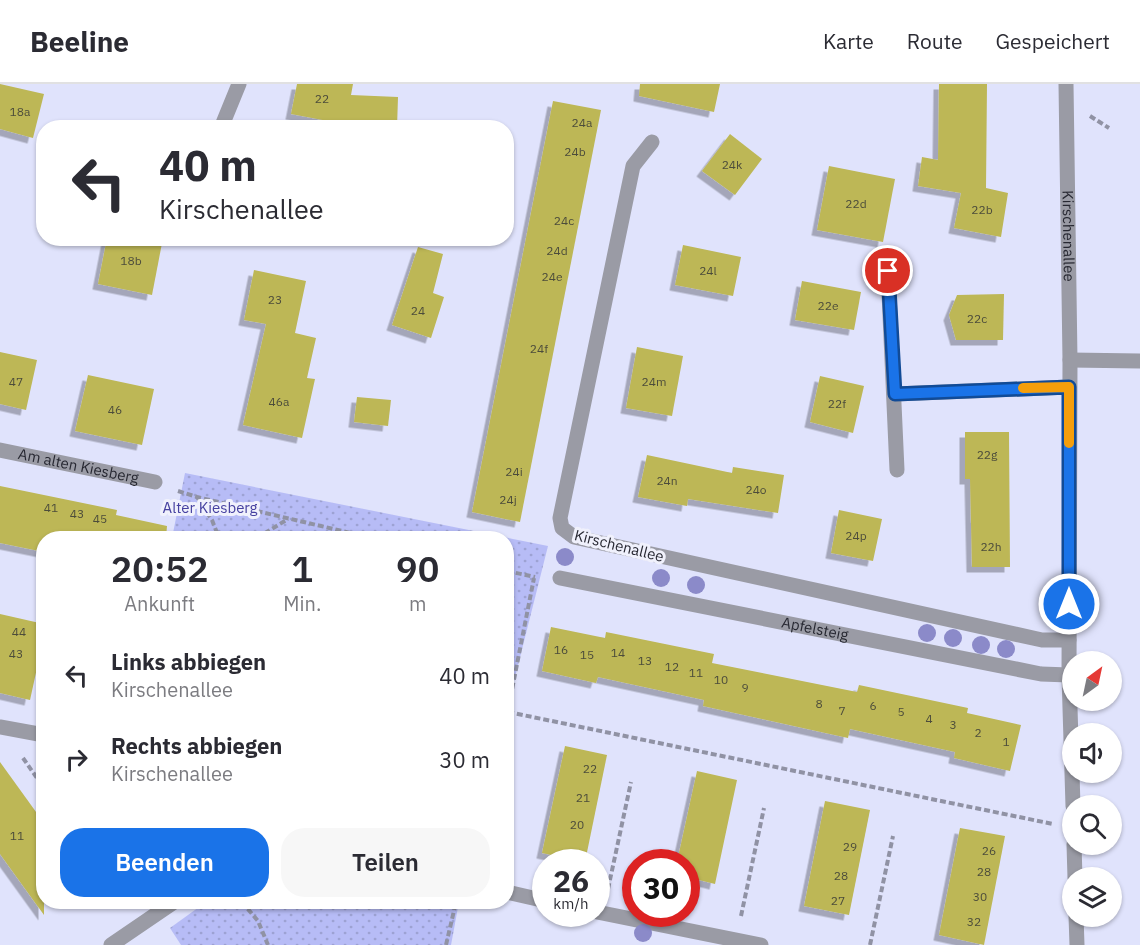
<!DOCTYPE html>
<html lang="de">
<head>
<meta charset="utf-8">
<style>
  :root { --surface:#fff; --page:#f7f7f7; --text:#2b2b33; --muted:#7c7c81; --line:#e1e1e2; --accent:#1a73e8 }
  body { margin:0; font-family:"IBM Plex Sans",sans-serif; background:var(--page); color:var(--text); height:100vh; display:flex; flex-direction:column; font-size:22px; white-space:nowrap }
  * { box-sizing:border-box; margin:0 }
  p { font-size:20px; color:var(--muted) }
  .icon { flex:none; width:33px; height:33px; fill:none; stroke:currentColor; stroke-width:2; stroke-linecap:round; stroke-linejoin:round }
  .map { position:relative; flex:1; overflow:hidden }
  .details { position:absolute; left:36px; top:447px; width:478px; height:378px; display:flex; flex-direction:column; background:var(--surface); border-radius:24px; box-shadow:0 2px 4px #0004 }
  .details>* { flex:none }
  .top-card { position:absolute; left:36px; top:36px; width:478px; height:126px; border-radius:24px; box-shadow:0 2px 4px #0004; background:#fff; color:var(--text); overflow:hidden }
  .needle { width:39px; rotate:33deg }
  .fabs { position:absolute; left:1062px; top:567px; display:grid; gap:12px }
  .fabs a { display:grid; place-items:center; width:60px; height:60px; border-radius:50%; background:var(--surface); box-shadow:0 2px 4px #0004; font-size:30px }
  .speed { position:absolute; left:532px; top:765px; display:flex; gap:12px; font-size:30px; font-weight:700; text-align:center }
  .speed>* { display:grid; place-content:center; width:78px; height:78px; border-radius:50%; background:var(--surface); box-shadow:0 2px 4px #0004; line-height:1 }
  .speed small { font-size:15px; font-weight:400 }
  .speed .limit { border:9px solid #d22; background:#fff; color:#111 }
  .pin { position:absolute; display:grid; place-items:center; width:51px; height:51px; color:#fff; margin:-26px; border:3px solid #fff; border-radius:50%; box-shadow:0 2px 6px #0007 }
  .me { position:absolute; width:66px; margin:-33px; rotate:0deg; stroke-linejoin:round; filter:drop-shadow(0 0 4px #0008) }
  .turn { display:flex; align-items:center; gap:21px; height:126px; padding:0 24px; font-size:27px }
  .turn .icon { width:78px; height:78px; stroke-width:2.5 }
  .turn b { display:block; font-size:42px; line-height:51px }
  .eta { display:flex; justify-content:space-evenly; align-items:center; height:102px; text-align:center }
  .eta b { font-size:36px; font-weight:600; line-height:42px }
  .action { display:flex; gap:12px; margin-top:auto; padding:12px 24px }
  .action a { flex:1; height:69px; border-radius:24px; background:var(--accent); color:#fff; font-size:24px; font-weight:600; line-height:69px; text-align:center }
  .action a+a { background:var(--page); color:var(--text) }
  ul { padding:0; list-style:none }
  li { display:flex; align-items:center; gap:18px; height:84px; padding:0 24px }
  li div { flex:1 }
  li b { display:block; font-size:22px }
  li em { font-style:normal }
  header { display:flex; align-items:center; gap:36px; box-sizing:border-box; height:84px; padding:0 30px; background:var(--surface); border-bottom:2px solid var(--line) }
  header strong { font-size:28px }
  nav { display:flex; gap:33px; margin-inline-start:auto; font-size:21px }
  .map>svg:first-child { display:block }
  .park { fill:url(#park-dots) }
  .building { fill:#bdb756; filter:url(#shadow) }
  .lines { fill:none; stroke-linecap:round; stroke-linejoin:round }
  .path { stroke:#9092a4; stroke-width:4; stroke-dasharray:6 3; stroke-linecap:butt }
  .lane { stroke:#9a9ba5; stroke-width:15 }
  .street { stroke:#9a9ba5; stroke-width:15 }
  .tree { fill:#8b8ac9 }
  .route-casing { stroke:#114b97; stroke-width:15 }
  .route { stroke:#1a73e8; stroke-width:10 }
  .slow { stroke:#f59e0b; stroke-width:10 }
  .labels { text-anchor:middle; stroke-width:6; stroke-linejoin:round; paint-order:stroke }
  .number-label { font-size:12px; fill:#4c4c3b }
  .street-label { font-size:15px; fill:#272832; stroke:#f0f1fc }
  .park-label { font-size:15px; fill:#4641a0; stroke:#f0f1fc }
</style>
</head>
<body>
<header>
<strong>Beeline</strong>
<nav><a>Karte</a><a>Route</a><a>Gespeichert</a></nav>
</header>
<div class="map">
<svg width="1140" height="861" viewBox="0 0 1140 861">
  <defs>
    <pattern id="park-dots" width="8" height="8" patternUnits="userSpaceOnUse" patternTransform="scale(1.5)"><rect width="8" height="8" fill="#b7bcf6"/><path d="M2 2h.1M6 6h.1" fill="none" stroke="#9da2d3" stroke-width="1.8" stroke-linecap="round"/></pattern>
    <filter id="shadow"><feDropShadow dx="-5.5" dy="5.5" stdDeviation="0" flood-color="#0004"/></filter>
  </defs>
  <rect width="100%" height="100%" fill="#e0e3fc"/>
  <!-- park -->
  <g class="park">
    <path d="M185 389 548 462 507 625V454H172Z"/>
    <path d="M206 818H459L451 861H181L170 844Z"/>
  </g>
  <!-- building -->
  <g class="building">
    <path d="M0 0 44 10 33 54 0 45Z"/>
    <path d="M297 0H353L351 11 398 13 397 44H365L291 30Z"/>
    <path d="M640 0H720L714 28 639 12Z"/>
    <path d="M939 0H987L986 104 1008 109 1001 153 954 144 961 109 918 102 922 73 938 76Z"/>
    <path d="M553 17 601 26 520 438 472 428Z"/>
    <path d="M730 50 762 75 735 111 702 87Z"/>
    <path d="M829 82 895 95 883 158 817 146Z"/>
    <path d="M107 154H163L152 211 98 200Z"/>
    <path d="M683 161 741 173 733 212 675 201Z"/>
    <path d="M418 163 443 170 433 209 444 213 431 254 392 241Z"/>
    <path d="M254 186 306 197 295 249 316 254 307 294 315 295 302 354 243 341 266 240 244 236Z"/>
    <path d="M802 197 861 208 854 246 795 236Z"/>
    <path d="M1004 210 1003 256H956L949 231 957 211Z"/>
    <path d="M637 263 683 272 672 332 626 324Z"/>
    <path d="M0 268 37 276 26 326 0 320Z"/>
    <path d="M88 291 154 305 142 361 75 347Z"/>
    <path d="M820 292 864 302 853 349 810 338Z"/>
    <path d="M357 313 391 316 388 342 354 338Z"/>
    <path d="M965 348H1009L1010 483H972L970 395H965Z"/>
    <path d="M647 371 732 389 733 383 784 391 778 429 688 415 687 422 638 413Z"/>
    <path d="M0 402 117 426 116 431 167 442 166 454H44V468L0 459Z"/>
    <path d="M839 426 882 435 873 477 831 469Z"/>
    <path d="M0 530 44 540V552L30 616 0 609Z"/>
    <path d="M551 543 605 554 606 548 714 570 712 579 857 608 859 601 968 624 967 629 1021 641 1010 687 954 674 955 668 850 645 848 654 703 622 704 616 598 593 596 599 542 587Z"/>
    <path d="M565 662 607 671 585 778 542 769Z"/>
    <path d="M0 678 44 739V831L0 770Z"/>
    <path d="M697 687 737 696 715 800 687 793V778H677Z"/>
    <path d="M825 717 870 726 849 831 804 822Z"/>
    <path d="M960 744 1005 752 984 861 939 851Z"/>
  </g>
  <g class="lines">
    <!-- path -->
    <g class="path">
      <path d="M1090 32 1109 44"/>
      <path d="M178 407 197 413 372 454"/>
      <path d="M197 413 212 436 219 454"/>
      <path d="M257 454 288 435"/>
      <path d="M507 487 535 493"/>
      <path d="M508 628 1053 740"/>
      <path d="M507 631 534 494"/>
      <path d="M23 674 44 704"/>
      <path d="M608 805 631 698"/>
      <path d="M242 818 258 837 268 861"/>
      <path d="M741 832 764 724"/>
      <path d="M446 861 456 818"/>
      <path d="M870 861 893 752"/>
    </g>
    <!-- lane -->
    <g class="lane">
      <path d="M652 58 633 82 560 434 562 444 574 453 1042 556H1069"/>
      <path d="M888 187 897 386"/>
      <path d="M895 310 1069 303"/>
      <path d="M0 643 44 651"/>
      <path d="M111 861 174 818"/>
    </g>
    <!-- street -->
    <g class="street">
      <path id="s1" d="M1066 0 1070 276 1069 591 1073 722"/>
      <path d="M221 44 239 0"/>
      <path d="M1070 276 1140 277"/>
      <path id="s2" d="M0 366 155 398"/>
      <path id="s3" d="M560 494 1041 590 1069 591"/>
      <path d="M1074 760 1075 794"/>
      <path d="M507 808 546 817"/>
      <path d="M597 828 761 861"/>
      <path d="M1076 832 1077 861"/>
    </g>
  </g>
  <!-- trees -->
  <g class="tree">
    <circle cx="565" cy="473" r="9"/>
    <circle cx="661" cy="494" r="9"/>
    <circle cx="696" cy="501" r="9"/>
    <circle cx="927" cy="549" r="9"/>
    <circle cx="953" cy="554" r="9"/>
    <circle cx="981" cy="561" r="9"/>
    <circle cx="1006" cy="565" r="9"/>
    <circle cx="643" cy="849" r="9"/>
  </g>
  <g class="lines">
    <!-- route casing -->
    <g class="route-casing">
      <path id="route" d="M888 187 895 310 1069 303V520"/>
    </g>
    <!-- route -->
    <use href="#route" class="route"/>
    <!-- slow -->
    <path class="slow" d="M1023 304 1069 303V359"/>
  </g>
  <g class="labels">
    <!-- number labels -->
    <g class="number-label">
      <text x="322" y="19">22</text>
      <text x="20" y="32">18a</text>
      <text x="582" y="43">24a</text>
      <text x="575" y="72">24b</text>
      <text x="732" y="85">24k</text>
      <text x="856" y="124">22d</text>
      <text x="982" y="130">22b</text>
      <text x="564" y="141">24c</text>
      <text x="557" y="171">24d</text>
      <text x="131" y="181">18b</text>
      <text x="708" y="191">24l</text>
      <text x="552" y="197">24e</text>
      <text x="275" y="220">23</text>
      <text x="828" y="226">22e</text>
      <text x="418" y="231">24</text>
      <text x="977" y="239">22c</text>
      <text x="539" y="269">24f</text>
      <text x="16" y="302">47</text>
      <text x="654" y="302">24m</text>
      <text x="279" y="322">46a</text>
      <text x="837" y="324">22f</text>
      <text x="115" y="330">46</text>
      <text x="987" y="375">22g</text>
      <text x="514" y="392">24i</text>
      <text x="667" y="401">24n</text>
      <text x="756" y="410">24o</text>
      <text x="508" y="420">24j</text>
      <text x="51" y="428">41</text>
      <text x="77" y="434">43</text>
      <text x="100" y="439">45</text>
      <text x="856" y="456">24p</text>
      <text x="991" y="467">22h</text>
      <text x="19" y="552">44</text>
      <text x="561" y="570">16</text>
      <text x="618" y="573">14</text>
      <text x="16" y="574">43</text>
      <text x="587" y="575">15</text>
      <text x="645" y="581">13</text>
      <text x="672" y="587">12</text>
      <text x="696" y="593">11</text>
      <text x="721" y="600">10</text>
      <text x="745" y="608">9</text>
      <text x="819" y="624">8</text>
      <text x="873" y="626">6</text>
      <text x="842" y="631">7</text>
      <text x="901" y="632">5</text>
      <text x="929" y="639">4</text>
      <text x="953" y="645">3</text>
      <text x="978" y="653">2</text>
      <text x="1006" y="662">1</text>
      <text x="590" y="689">22</text>
      <text x="583" y="718">21</text>
      <text x="577" y="745">20</text>
      <text x="17" y="756">11</text>
      <text x="850" y="767">29</text>
      <text x="989" y="771">26</text>
      <text x="984" y="792">28</text>
      <text x="841" y="796">28</text>
      <text x="980" y="817">30</text>
      <text x="838" y="821">27</text>
      <text x="974" y="842">32</text>
    </g>
    <!-- street labels -->
    <g class="street-label">
      <text dy="5" stroke="none"><textPath href="#s1" startOffset="152">Kirschenallee</textPath></text>
      <text dy="5" stroke="none"><textPath href="#s2" startOffset="80">Am alten Kiesberg</textPath></text>
      <text transform="translate(619 462) rotate(14)" y="5">Kirschenallee</text>
      <text dy="5" stroke="none"><textPath href="#s3" startOffset="260">Apfelsteig</textPath></text>
    </g>
    <!-- park labels -->
    <g class="park-label">
      <text x="210" y="429">Alter Kiesberg</text>
    </g>
  </g>
</svg>
<div class="fabs">
<a><svg class="needle" viewBox="-14 -14 28 28"><path d="M0-13l5 13h-10z" fill="#e53935"/><path d="M0 13l5-13h-10z" fill="#7c7c81"/></svg></a>
<a><svg class="icon" aria-label="sound" viewBox="0 0 24 24"><path d="M4 9h4l5-4v14l-5-4H4zM17 9q2 3 0 6"/></svg></a>
<a><svg class="icon" aria-label="search" viewBox="0 0 24 24"><circle cx="10" cy="10" r="6"/><path d="M15 15l6 6"/></svg></a>
<a><svg class="icon" aria-label="layers" viewBox="0 0 24 24"><path d="M12 4l9 5-9 5-9-5zM3 14l9 5 9-5"/></svg></a>
</div>
<div class="speed"><div>26<small>km/h</small></div><div class="limit">30</div></div>
<div class="pin" style="left:888px;top:187px;background:#d93025"><svg class="icon" aria-label="arrive" viewBox="0 0 24 24"><path d="M6 21V4h12l-3 4 3 4H6"/></svg></div>
<svg class="me" style="left:1069px;top:520px" viewBox="-20 -20 40 40"><circle r="17" fill="#1a73e8" stroke="#fff" stroke-width="3"/><path d="M0-11L8 9 0 5-8 9z" fill="#fff"/></svg>
<div class="top-card">
<div class="turn"><svg class="icon" aria-label="left" viewBox="0 0 24 24"><path d="M17 20v-9H6M10 6l-5 5 5 5"/></svg><div><b>40 m</b>Kirschenallee</div></div>
</div>
<section class="details">
<div class="eta">
<div><b>20:52</b><p>Ankunft</p></div>
<div><b>1</b><p>Min.</p></div>
<div><b>90</b><p>m</p></div>
</div>
<ul>
<li><svg class="icon" aria-label="left" viewBox="0 0 24 24"><path d="M17 20v-9H6M10 6l-5 5 5 5"/></svg><div><b>Links abbiegen</b><p>Kirschenallee</p></div><em>40 m</em></li>
<li><svg class="icon" aria-label="right" viewBox="0 0 24 24"><path d="M7 20v-9h11M14 6l5 5-5 5"/></svg><div><b>Rechts abbiegen</b><p>Kirschenallee</p></div><em>30 m</em></li>
</ul>
<div class="action"><a>Beenden</a><a>Teilen</a></div>
</section>
</div>
</body>
</html>
